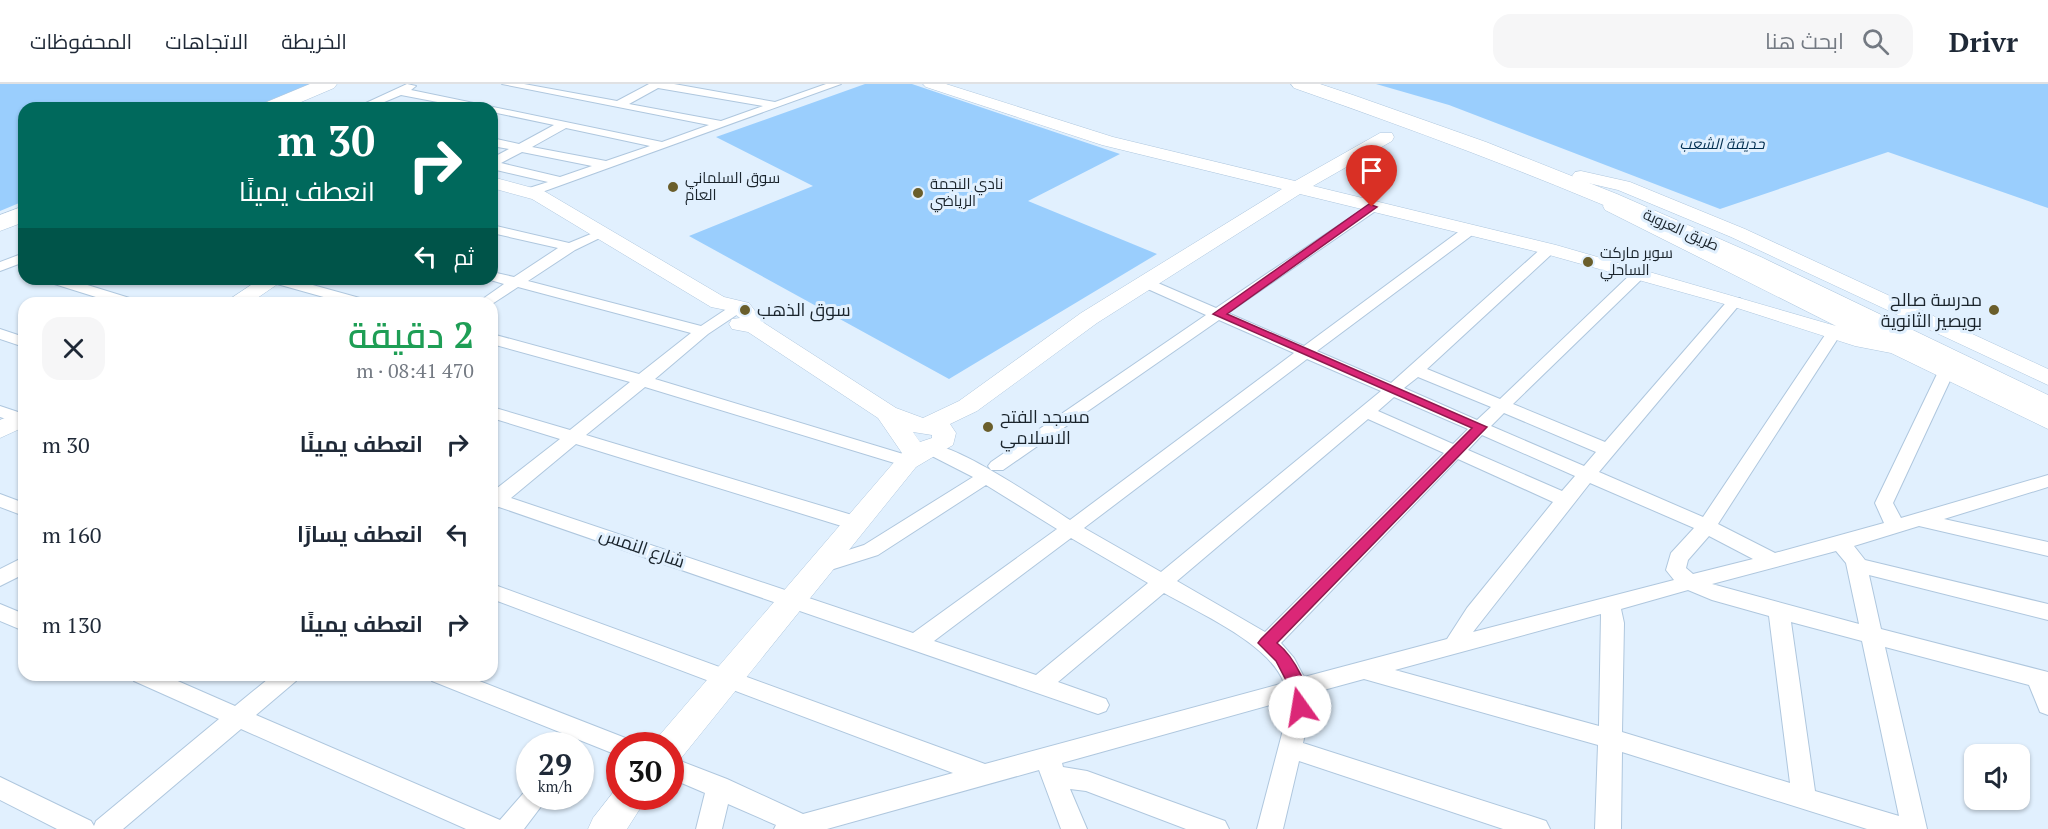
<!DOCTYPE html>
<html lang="ar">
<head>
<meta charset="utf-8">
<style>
  :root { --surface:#fff; --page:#f6f6f7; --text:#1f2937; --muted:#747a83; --line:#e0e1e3 }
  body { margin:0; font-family:"PT Serif",Cairo,serif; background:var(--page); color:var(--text); direction:rtl; height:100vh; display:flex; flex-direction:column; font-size:22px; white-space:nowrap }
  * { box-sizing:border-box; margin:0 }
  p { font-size:20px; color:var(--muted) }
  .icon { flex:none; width:33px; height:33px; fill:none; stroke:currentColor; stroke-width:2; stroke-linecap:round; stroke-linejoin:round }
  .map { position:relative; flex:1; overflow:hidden; direction:ltr }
  .side { position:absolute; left:18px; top:213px; width:480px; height:384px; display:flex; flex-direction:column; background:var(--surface); border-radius:18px; box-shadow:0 2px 4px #0004; direction:rtl }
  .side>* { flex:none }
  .top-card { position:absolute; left:18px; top:18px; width:480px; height:183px; border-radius:18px; box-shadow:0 2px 4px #0004; direction:rtl; background:#00695c; color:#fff; overflow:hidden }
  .fabs { position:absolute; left:1964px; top:660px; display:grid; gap:12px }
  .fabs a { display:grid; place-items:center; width:66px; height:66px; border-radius:12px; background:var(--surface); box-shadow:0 2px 4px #0004; font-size:30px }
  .speed { position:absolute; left:516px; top:648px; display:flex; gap:12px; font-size:30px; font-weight:700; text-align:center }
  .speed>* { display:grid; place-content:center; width:78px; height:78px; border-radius:50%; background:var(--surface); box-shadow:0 2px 4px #0004; line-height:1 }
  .speed small { font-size:15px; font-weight:400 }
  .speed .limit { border:9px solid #d22; background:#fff; color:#111 }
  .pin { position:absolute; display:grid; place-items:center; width:51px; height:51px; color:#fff; margin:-62px -26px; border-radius:50% 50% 50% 0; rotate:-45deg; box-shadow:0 0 6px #0007 }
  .pin .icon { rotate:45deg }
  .me { position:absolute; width:66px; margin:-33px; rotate:347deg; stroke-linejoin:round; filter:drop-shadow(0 0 4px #0008) }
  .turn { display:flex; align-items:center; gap:21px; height:126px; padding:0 24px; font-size:27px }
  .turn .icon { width:78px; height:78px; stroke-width:2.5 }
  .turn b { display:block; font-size:42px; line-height:51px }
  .then { display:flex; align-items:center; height:57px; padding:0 24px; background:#0003; gap:12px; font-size:22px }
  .round { display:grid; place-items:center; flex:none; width:63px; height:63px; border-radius:18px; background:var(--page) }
  .headline { display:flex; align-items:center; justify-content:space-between; height:102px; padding:0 24px }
  h1 { font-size:36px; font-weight:600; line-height:45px; color:#1e9e55 }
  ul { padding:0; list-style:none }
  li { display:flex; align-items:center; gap:18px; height:90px; padding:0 24px }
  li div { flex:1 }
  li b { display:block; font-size:22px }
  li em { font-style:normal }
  header { display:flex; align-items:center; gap:36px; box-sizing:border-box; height:84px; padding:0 30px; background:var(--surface); border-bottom:2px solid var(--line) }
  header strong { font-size:28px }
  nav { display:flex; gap:33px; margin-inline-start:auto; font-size:21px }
  .search { width:420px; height:54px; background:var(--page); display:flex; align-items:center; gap:15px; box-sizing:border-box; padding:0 21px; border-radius:18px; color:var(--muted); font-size:22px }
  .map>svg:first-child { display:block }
  .green { fill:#9acefd }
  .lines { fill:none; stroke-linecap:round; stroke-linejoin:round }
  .street-casing { stroke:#afc7de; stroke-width:2 }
  .secondary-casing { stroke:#afc7de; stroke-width:1 }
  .highway-casing { stroke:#afc7de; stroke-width:1 }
  .street { fill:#fff; fill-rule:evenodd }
  .secondary { fill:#fff; fill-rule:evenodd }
  .highway { fill:#fff; fill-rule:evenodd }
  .route { fill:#db2777; stroke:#8e194d; stroke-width:1.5 }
  .poi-dot { fill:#6a5e2b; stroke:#e1f0fe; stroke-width:2 }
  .labels { text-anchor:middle; stroke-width:6; stroke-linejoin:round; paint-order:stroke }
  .far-park-label { font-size:15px; font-style:italic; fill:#002e50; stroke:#e1f0fe }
  .far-poi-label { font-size:15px; fill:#1a242c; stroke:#e1f0fe; text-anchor:start }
  .far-street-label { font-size:15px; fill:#1a242c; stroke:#e1f0fe }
  .poi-label { font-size:18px; fill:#1a242c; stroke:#e1f0fe; text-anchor:start }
  .street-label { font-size:18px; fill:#1a242c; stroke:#e1f0fe }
</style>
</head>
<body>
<header>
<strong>Drivr</strong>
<div class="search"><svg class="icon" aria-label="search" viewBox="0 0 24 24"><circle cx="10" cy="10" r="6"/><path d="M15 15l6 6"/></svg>ابحث هنا</div>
<nav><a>الخريطة</a><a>الاتجاهات</a><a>المحفوظات</a></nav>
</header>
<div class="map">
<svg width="2048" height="745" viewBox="0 0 2048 745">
  <rect width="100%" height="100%" fill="#e1f0fe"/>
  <!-- green -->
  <g class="green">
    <path d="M0 0H310L251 24H24V117L0 127Z"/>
    <path d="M865 0H912L1120 70 1028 117 1157 170 949 295 689 152 813 102 716 53Z"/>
    <path d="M1376 0H2048V124L1888 68 1720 125 1449 21Z"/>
  </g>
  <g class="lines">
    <!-- street casing -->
    <g class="street-casing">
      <g id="street">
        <path d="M407 0 416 2 411 6 662 58 709 41 502 0H524L617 17 649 0H674L775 18 826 0H841L531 112 525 108 526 105 548 98 492 85V74L509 65 492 62V54L519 60 554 41 492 28V24H469L401 11 370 24H355ZM658 4 763 22 721 37 629 20ZM566 44 650 62 606 77 532 63ZM522 68 592 82 560 93 501 79Z"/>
        <path d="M1372 119 1379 123 1377 126 1228 229 1304 262 1465 143H1475V149L1317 267 1391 299 1544 162H1554V168L1427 285 1500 315 1634 187H1644L1646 190 1644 193 1513 320 1605 358 1730 214H1740L1742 217 1740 220 1599 388 1703 433 1829 245H1839L1842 248 1718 440 1775 469 1884 439 1875 419 1938 288 1940 285H1952L1954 288 1893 419 1901 434 2048 391V403L1944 435 2048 458V472L1919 442 1854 462 1865 476 2048 520V536L1869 491 1881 545 2048 588V631L2040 628 2029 601 1885 563 1927 745H1867L1622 668 1621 745H1595L1598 661 1364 595 1309 610 1311 623 1303 659 1537 734 1546 737 1550 745H1503L1299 677 1283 745H1257L1289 623 1288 616 1062 679 1063 683 1087 687 1225 737 1229 745H1186L1086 707 1070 705 1087 745H1061L1039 686 827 745H774L776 741 728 720 722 745H696L705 709 670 694V673L727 695 803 730 953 689 492 515V500L985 680 1284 599C1270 560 1199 529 1164 509L1058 598 1106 615 1109 621 1106 627 1098 630 499 423 492 425V408L560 355 492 334V323L570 346 630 298 492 260V250L639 290 691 249 518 203 492 220 477 219 504 200 487 195H492V188L514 193 558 164 492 149V141L569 159 603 145 610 149 575 166 528 197 701 242 734 220H744L747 223 744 226 708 250 655 295 913 373 916 377 913 381H901L645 303 586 351 862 434 865 439 862 444H848L576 360 511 414 913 549 1057 445 986 401 878 471 821 489 814 487 811 482 814 477 864 461 973 393 926 369 923 365 926 361C950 355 1045 420 1070 436L1294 269 1219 236 1003 386H991L988 382 991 378 1206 231 1141 202 1139 199 1141 196H1151L1216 224ZM1307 275 1381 307 1161 488 1084 444ZM1418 293 1491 323 1477 336 1404 304ZM1394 313 1468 345 1453 360 1378 327ZM1504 329 1596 368 1584 382 1491 342ZM1368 335 1444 369 1265 548 1177 497ZM1482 351 1575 392 1562 407 1468 366ZM1458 375 1553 418 1467 524 1447 555 1304 593 1294 574 1281 559ZM1590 399 1694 444 1671 469 1666 486 1674 496 1473 548ZM1709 452 1753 475 1693 490 1686 484 1688 476ZM1071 454 1148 499 1036 591 934 557ZM1836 467 1846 479 1859 540 1712 500ZM1688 506 1712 516 1769 532 1790 699 1622 648 1624 539 1621 525ZM1601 530 1599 642 1395 586ZM1791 538 1862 557 1899 732 1815 707Z"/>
        <path d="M24 169V178L0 187V178Z"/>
        <path d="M46 195H68L136 216 138 219H115L48 198Z"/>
        <path d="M268 195H291L367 216 369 219H345L270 198Z"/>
        <path d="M0 245 24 253V263L0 255Z"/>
        <path d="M0 322 24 330V341L0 333Z"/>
        <path d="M0 410 24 419V432L0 423Z"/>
        <path d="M24 473V490L0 502V485Z"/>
        <path d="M0 520 24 530V547L0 537Z"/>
        <path d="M131 591H164L235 622 273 591H299L296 597 256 631 500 736 528 704 530 712H549L524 745H466L241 645 123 745H57L0 716V693L91 737 94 742 96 737 219 635 134 597Z"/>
        <path d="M429 591H464L628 655 632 662H620V672L612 669 432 597Z"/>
      </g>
    </g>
    <!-- secondary casing -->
    <g class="secondary-casing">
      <g id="secondary">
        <path d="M923 0H946L1113 53 1295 97 1380 49H1392L1394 53 1392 57 1313 102 1556 161 1836 242 1605 126 1603 122 1605 118H1619L2048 328V345L1891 269 1855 262 1728 221 1542 169 1300 110 1097 239 977 327 950 340 956 349 953 361 916 383 682 673 670 677V662H654L658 653 902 369 878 334 748 248 732 245 729 240 732 235 740 234 731 227 711 223 532 115 492 104V93L544 107 724 213 749 219 764 239 896 324 923 334 959 317 1081 229 1282 105 1102 61 926 3ZM913 348 932 351V354L920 358Z"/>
        <path d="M1581 87 1630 98 1745 145 2048 285V301L1731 153 1618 106 1575 96 1572 92 1575 88Z"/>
        <path d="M260 195H285L250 219H224Z"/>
        <path d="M24 326V343L0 354V336Z"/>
        <path d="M619 701 620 712H648L627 745H588L593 734Z"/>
      </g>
    </g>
    <!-- highway casing -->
    <g class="highway-casing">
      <g id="highway">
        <path d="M310 0H337L334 4 287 24H259L262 20Z"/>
        <path d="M1291 0H1320L1353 11 1486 58 1617 110 1761 173 2048 311V332L2037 330C1906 265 1776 196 1641 137 1528 88 1411 45 1294 4Z"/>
        <path d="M24 122V138L0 147V131Z"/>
      </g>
    </g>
    <!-- street -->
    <use href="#street" class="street"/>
    <!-- secondary -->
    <use href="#secondary" class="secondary"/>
    <!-- highway -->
    <use href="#highway" class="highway"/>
  </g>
  <!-- route -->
  <path class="route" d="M1369 120 1377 123 1227 230 1487 343 1277 559C1292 571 1316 609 1306 628H1294L1290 604 1276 577 1258 559 1261 555 1472 344 1213 230Z"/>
  <!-- markers -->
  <g class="poi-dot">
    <circle cx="673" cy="103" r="6"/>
    <circle cx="918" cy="109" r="6"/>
    <circle cx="1588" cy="178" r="6"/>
    <circle cx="745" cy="226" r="6"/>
    <circle cx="1994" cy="226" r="6"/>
    <circle cx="988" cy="343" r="6"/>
  </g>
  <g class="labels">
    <!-- far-park labels -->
    <g class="far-park-label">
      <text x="1722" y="65">حديقة الشعب</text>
    </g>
    <!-- far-poi labels -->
    <g class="far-poi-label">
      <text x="685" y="99">سوق السلماني<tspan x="685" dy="17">العام</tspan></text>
      <text x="930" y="105">نادي النجمة<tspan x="930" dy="17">الرياضي</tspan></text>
      <text x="1600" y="174">سوبر ماركت<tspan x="1600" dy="17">الساحلي</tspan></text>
    </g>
    <!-- far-street labels -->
    <g class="far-street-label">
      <text transform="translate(1681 146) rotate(24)" y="5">طريق العروبة</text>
    </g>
    <!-- poi labels -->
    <g class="poi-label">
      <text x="1982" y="222" text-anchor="end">مدرسة صالح<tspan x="1982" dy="21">بويصير الثانوية</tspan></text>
      <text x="757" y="232">سوق الذهب</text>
      <text x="1000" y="339">مسجد الفتح<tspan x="1000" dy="21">الاسلامي</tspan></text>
    </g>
    <!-- street labels -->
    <g class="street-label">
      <text transform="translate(642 464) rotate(19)" y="6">شارع النمس</text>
    </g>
  </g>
</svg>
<div class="fabs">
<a><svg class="icon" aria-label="sound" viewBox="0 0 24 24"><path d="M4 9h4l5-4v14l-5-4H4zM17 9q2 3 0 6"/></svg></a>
</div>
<div class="speed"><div>29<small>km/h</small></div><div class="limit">30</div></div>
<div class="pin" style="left:1372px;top:123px;background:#d93025"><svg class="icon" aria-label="arrive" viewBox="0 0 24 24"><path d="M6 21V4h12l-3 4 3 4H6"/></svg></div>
<svg class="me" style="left:1300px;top:623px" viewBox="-20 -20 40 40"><circle r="19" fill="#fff"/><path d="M0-13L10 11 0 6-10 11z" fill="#db2777"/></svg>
<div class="top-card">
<div class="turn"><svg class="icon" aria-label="right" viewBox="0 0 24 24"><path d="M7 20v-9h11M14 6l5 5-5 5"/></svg><div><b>30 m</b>انعطف يمينًا</div></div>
<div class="then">ثم<svg class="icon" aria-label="left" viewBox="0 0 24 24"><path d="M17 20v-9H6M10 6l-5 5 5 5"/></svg></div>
</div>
<section class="side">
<div class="headline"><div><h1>2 دقيقة</h1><p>470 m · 08:41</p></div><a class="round"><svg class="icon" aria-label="close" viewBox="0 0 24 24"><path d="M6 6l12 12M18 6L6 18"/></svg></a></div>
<ul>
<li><svg class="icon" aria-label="right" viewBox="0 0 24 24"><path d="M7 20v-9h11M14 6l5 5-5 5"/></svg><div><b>انعطف يمينًا</b></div><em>30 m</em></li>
<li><svg class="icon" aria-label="left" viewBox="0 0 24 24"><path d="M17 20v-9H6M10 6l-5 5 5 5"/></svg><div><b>انعطف يسارًا</b></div><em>160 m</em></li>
<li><svg class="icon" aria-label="right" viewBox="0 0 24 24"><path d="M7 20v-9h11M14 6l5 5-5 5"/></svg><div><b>انعطف يمينًا</b></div><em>130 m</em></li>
</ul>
</section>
</div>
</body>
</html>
